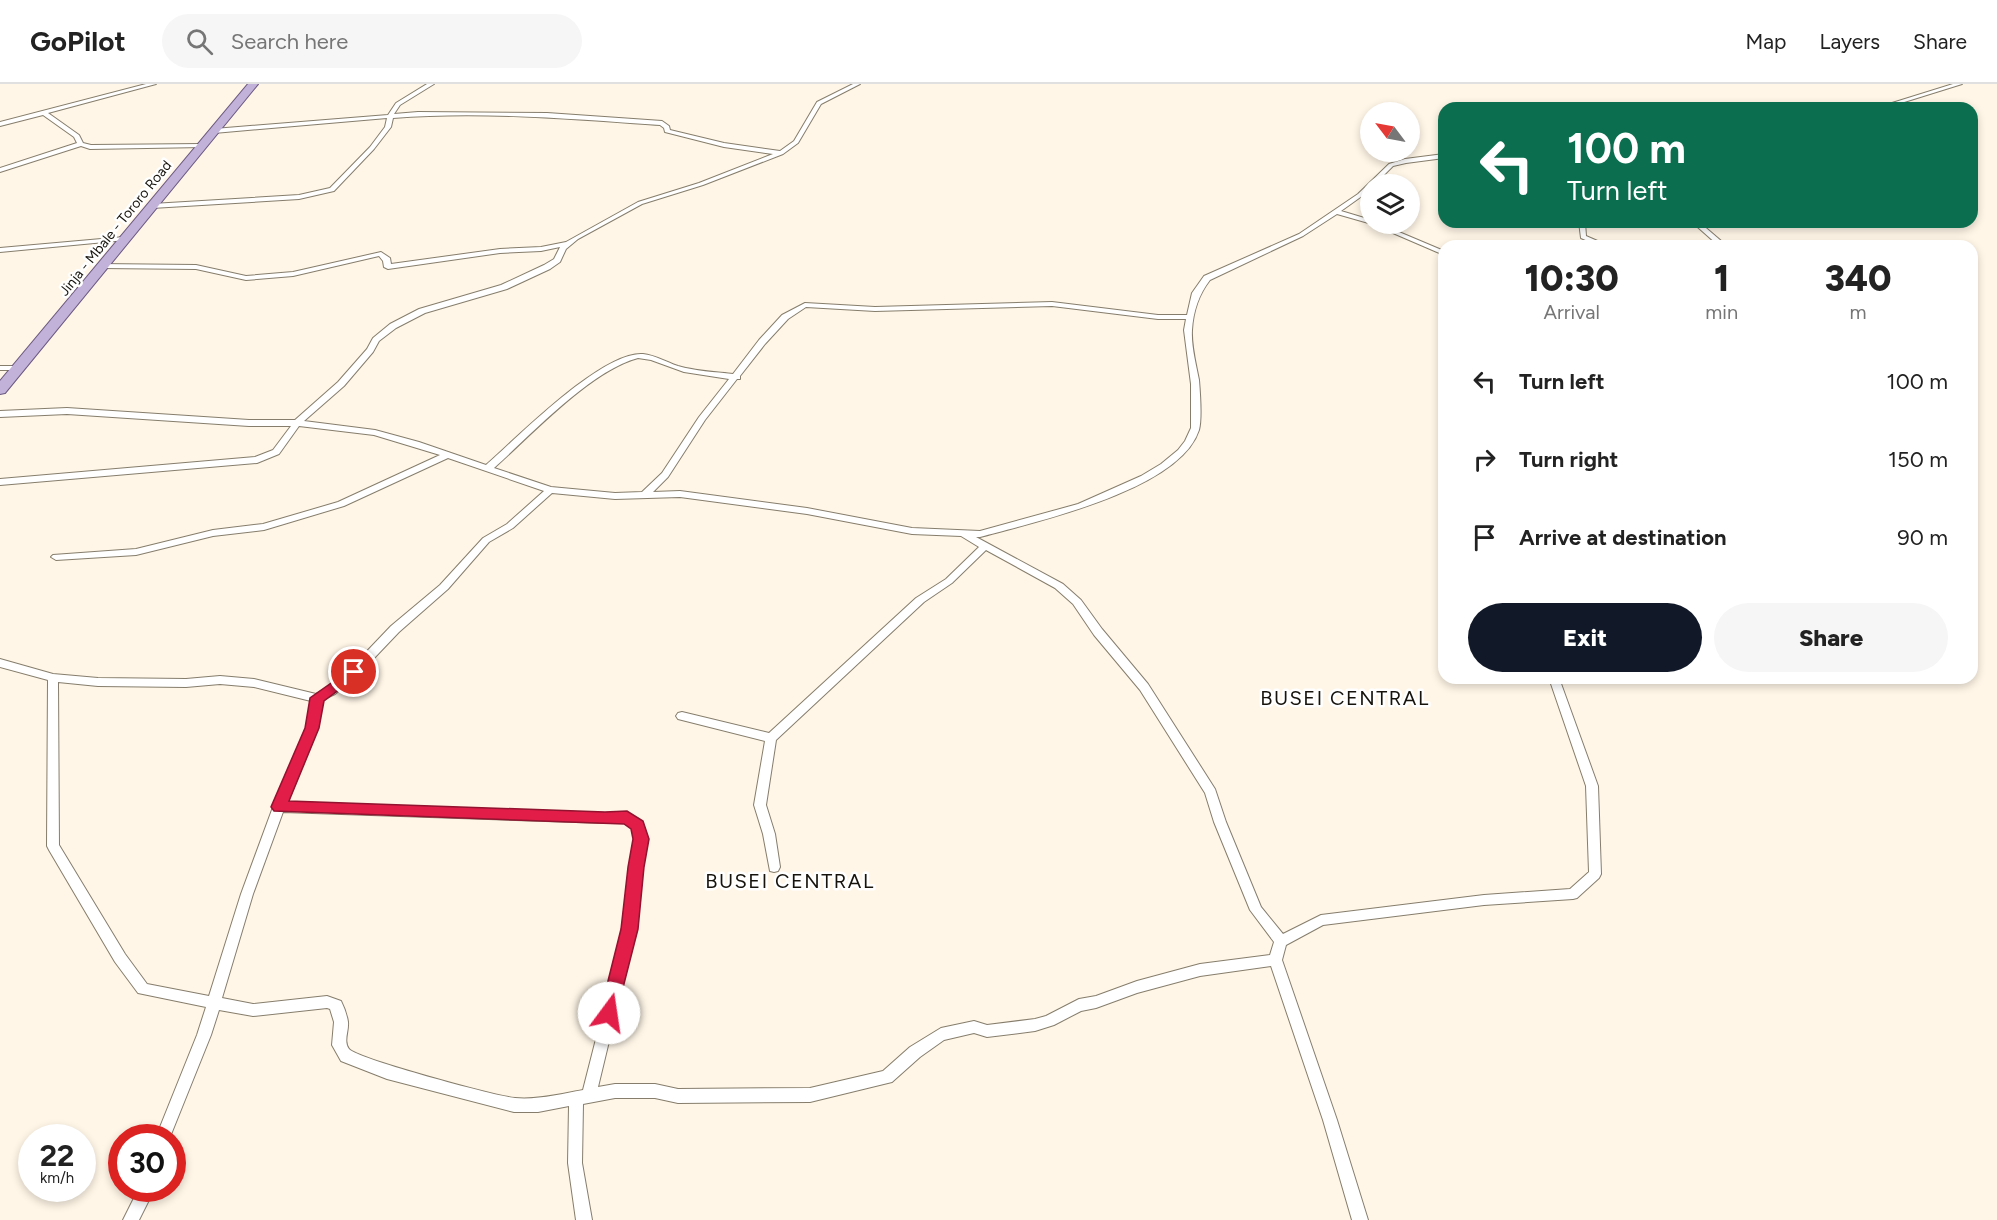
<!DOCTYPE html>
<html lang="en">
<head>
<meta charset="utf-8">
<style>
  :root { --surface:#fff; --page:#f6f6f6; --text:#222; --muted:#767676; --line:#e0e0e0; --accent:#111827 }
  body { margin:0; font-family:Figtree,sans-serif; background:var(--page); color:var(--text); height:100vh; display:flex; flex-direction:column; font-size:22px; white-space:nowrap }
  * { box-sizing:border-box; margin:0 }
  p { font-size:20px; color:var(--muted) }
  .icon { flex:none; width:33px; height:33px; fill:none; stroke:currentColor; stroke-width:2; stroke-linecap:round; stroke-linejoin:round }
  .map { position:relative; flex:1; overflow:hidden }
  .sheet { position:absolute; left:1438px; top:156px; width:540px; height:444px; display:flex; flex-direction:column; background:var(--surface); border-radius:18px; box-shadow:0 3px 9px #0003 }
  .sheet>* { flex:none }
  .guide { position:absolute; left:1438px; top:18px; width:540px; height:126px; border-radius:18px; box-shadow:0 3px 9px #0003; background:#0b6e4f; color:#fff; overflow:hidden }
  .needle { width:39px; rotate:302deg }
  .controls { position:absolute; left:1360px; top:18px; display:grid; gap:12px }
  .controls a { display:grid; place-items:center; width:60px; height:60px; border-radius:50%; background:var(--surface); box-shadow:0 3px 9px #0003; font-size:30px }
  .speed { position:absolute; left:18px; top:1040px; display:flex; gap:12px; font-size:30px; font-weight:700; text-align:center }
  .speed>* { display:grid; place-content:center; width:78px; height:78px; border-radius:50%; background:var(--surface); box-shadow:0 3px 9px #0003; line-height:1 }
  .speed small { font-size:15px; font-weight:400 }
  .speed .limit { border:9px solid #d22; background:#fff; color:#111 }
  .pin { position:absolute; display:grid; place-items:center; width:51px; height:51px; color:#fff; margin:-26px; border:3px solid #fff; border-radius:50%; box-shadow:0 2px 6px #0007 }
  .me { position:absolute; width:66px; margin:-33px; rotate:14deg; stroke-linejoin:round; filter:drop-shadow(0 0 4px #0008) }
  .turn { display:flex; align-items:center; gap:21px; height:126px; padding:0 30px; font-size:27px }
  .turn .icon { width:78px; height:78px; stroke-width:2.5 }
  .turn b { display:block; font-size:42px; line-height:51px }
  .eta { display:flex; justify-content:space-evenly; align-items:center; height:102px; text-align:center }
  .eta b { font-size:36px; font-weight:800; line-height:42px }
  .cta { display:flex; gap:12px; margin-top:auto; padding:12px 30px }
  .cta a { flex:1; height:69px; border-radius:36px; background:var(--accent); color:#fff; font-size:24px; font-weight:800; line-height:69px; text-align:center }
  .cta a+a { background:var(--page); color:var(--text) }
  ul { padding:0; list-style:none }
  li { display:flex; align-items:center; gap:18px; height:78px; padding:0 30px }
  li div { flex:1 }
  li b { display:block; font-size:22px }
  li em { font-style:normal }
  header { display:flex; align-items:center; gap:36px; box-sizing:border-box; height:84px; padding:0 30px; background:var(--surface); border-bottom:2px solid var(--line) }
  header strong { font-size:28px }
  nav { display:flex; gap:33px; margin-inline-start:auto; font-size:21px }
  .search { width:420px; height:54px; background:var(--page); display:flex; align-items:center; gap:15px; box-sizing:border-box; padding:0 21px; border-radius:33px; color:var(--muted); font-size:22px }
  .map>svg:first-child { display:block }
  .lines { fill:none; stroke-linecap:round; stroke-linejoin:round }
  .minor-casing { stroke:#867d6c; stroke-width:2 }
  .primary-casing { stroke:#6b5880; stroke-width:2 }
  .minor { fill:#fff; fill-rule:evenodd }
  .primary { fill:#c2b1d9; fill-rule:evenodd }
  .route { fill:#e11d48; stroke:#92132f; stroke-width:1.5 }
  .labels { text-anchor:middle; stroke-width:5; stroke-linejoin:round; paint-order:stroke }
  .far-street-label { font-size:14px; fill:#16130c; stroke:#fff }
  .quarter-label { font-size:20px; letter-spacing:1.5px; fill:#16130c; stroke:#fff }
</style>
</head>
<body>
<header>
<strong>GoPilot</strong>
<div class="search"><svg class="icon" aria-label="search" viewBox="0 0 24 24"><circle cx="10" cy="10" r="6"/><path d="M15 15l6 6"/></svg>Search here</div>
<nav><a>Map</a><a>Layers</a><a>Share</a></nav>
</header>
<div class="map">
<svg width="1997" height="1136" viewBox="0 0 1997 1136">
  <rect width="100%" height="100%" fill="#fff6e7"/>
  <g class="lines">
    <!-- minor casing -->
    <g class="minor-casing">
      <g id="minor">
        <path d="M146 0H156L48 29 79 51 83 59 91 61 202 60 204 61V63L90 65 81 62 0 88V84L77 59 74 53 43 31 0 42V38Z"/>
        <path d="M427 0H434L400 21 394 30 418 28 547 29 662 37 669 42 670 46 724 59 780 67 794 57 817 18 853 0H860L821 20 798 59 783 70 703 101 642 120 578 155 566 165 560 178 550 185 507 205 425 229 396 244 379 257 373 268 344 302 304 337 375 346 419 358 486 381C517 354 602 267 643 270 655 271 666 278 678 282 695 287 715 288 733 290L759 256 782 231 805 219 875 223 1052 218 1158 231H1187L1192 209 1204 192 1299 150 1358 110 1389 80 1405 75 1444 70V74L1406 79 1393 82 1375 100H1371V104L1362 112 1341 127 1371 136V140H1380L1444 167V171L1372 140 1337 130 1303 152 1210 196C1199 210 1193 228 1192 246 1191 262 1196 280 1199 296 1200 308 1202 335 1199 346 1180 406 1035 438 980 453H976L1063 500 1081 516 1102 545 1148 600 1215 705 1226 738 1261 823 1283 850 1321 831 1484 811 1570 805 1589 788 1586 702 1549 594H1559L1598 702 1601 790 1599 794 1577 814 1573 815 1484 821 1323 841 1286 861 1282 876 1337 1036 1368 1136H1352L1323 1036 1271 882 1200 892 1137 909 1096 924 1081 927 1054 941 1035 947 987 953 974 949 944 956 920 973 892 998 810 1018 678 1019 655 1014H615L583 1020 582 1079 592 1136H576L568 1079 569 1022 538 1028H514L387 995 341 977 332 961 334 938 330 925 327 924 253 932 219 926 211 951 170 1053H156L197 951 206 923 138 909 115 878 49 766 47 762 48 596 0 583V575L53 590 98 594 186 595 220 592 254 595 316 610 327 604 350 585 391 542 440 501 483 454 507 440 544 407 448 374 344 422 264 446 213 452 136 471 56 476 51 473 53 471 136 465 213 446 263 440 338 418 440 371 374 351 299 342 279 370 257 379 0 401V395L255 373 273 366 291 342H249L67 330 0 333V327L67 324 249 336H295L338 298 367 265 373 254 390 240 419 225 501 201 544 181 554 175 560 163 541 167 500 169 388 185 384 183 383 177 379 172 293 192 246 196 196 185 102 184H99V180L196 181 246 192 293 188 381 168 390 174 391 180 500 165 541 163 566 158 638 118 699 99 773 70 724 63 665 48 664 44 660 41C573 35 481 27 393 34L391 43 374 65 334 107 299 115 152 124 149 122 152 120 299 111 330 104 370 63 385 43 387 34 214 49 211 47 214 45 388 31 396 19ZM1052 222 1158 235H1186L1184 246 1191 300V344L1185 357 1178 366 1161 380 1141 392 1078 420 980 447 912 444 807 424 680 407 653 408 668 393 705 336 737 295H740V292L765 260 788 235 806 223 875 227ZM638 274 651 276 684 288 729 295 699 333 662 389 642 408 615 409 551 403 494 384C532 350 590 287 638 274ZM552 409 615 415 680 413 807 430 912 450 961 452 979 463 946 495 916 514 769 649 682 628 678 629 676 632 678 635 765 657 754 721 763 750 770 787 774 788 778 787 780 783 775 750 766 721 776 656 924 518 952 499 986 466 1055 504 1073 520 1094 551 1140 606 1205 709 1214 738 1250 826 1274 858 1270 871 1200 880 1137 897 1096 912 1079 915 1046 932 1035 935 987 941 974 937 941 944 910 963 883 987 810 1004 678 1005 655 1000H615L598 1003 636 845 642 783 647 755 642 738 627 728 605 729 287 719 318 644 322 616 335 610 358 591 399 548 448 505 489 458 513 444ZM58 598 98 602 186 603 220 600 254 603 311 617 306 644 273 723 241 810 209 912 147 900 125 870 59 761ZM283 728 605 739 625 738 633 744 635 755 630 783 624 845 583 1006C561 1010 537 1016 515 1014 495 1012 358 975 349 965 343 957 349 947 348 938 347 931 344 923 341 917L327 912 253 920 222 914 253 810Z"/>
        <path d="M1953 0H1962L1885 24H1876Z"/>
        <path d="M1579 138H1585L1586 152 1609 162H1599L1581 154Z"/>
        <path d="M1692 138H1699L1727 162H1719Z"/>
        <path d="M124 153 127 155 126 156 0 168V164Z"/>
        <path d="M0 282H20L24 284 20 286H0Z"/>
        <path d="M139 1104H155L139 1136H123Z"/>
      </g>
    </g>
    <!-- primary casing -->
    <g class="primary-casing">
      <path id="primary" d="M248 0H258L5 309 0 310V297Z"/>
    </g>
    <!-- minor -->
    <use href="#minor" class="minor"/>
    <!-- primary -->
    <use href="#primary" class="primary"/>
  </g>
  <!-- route -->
  <path class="route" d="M354 583 359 584 361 588 359 591 324 617 319 644 289 717 605 728 627 727 643 737 649 755 644 783 638 845 615 935 609 937 603 935 600 929 621 845 628 783 633 755 631 745 624 740 274 727 271 723 305 644 310 614Z"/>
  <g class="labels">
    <!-- far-street labels -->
    <g class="far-street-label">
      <text transform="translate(115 144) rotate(-51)" y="5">Jinja - Mbale - Tororo Road</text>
    </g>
    <!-- quarter labels -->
    <g class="quarter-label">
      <text x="1345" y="621">BUSEI CENTRAL</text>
      <text x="790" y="804">BUSEI CENTRAL</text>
    </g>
  </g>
</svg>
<div class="controls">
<a><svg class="needle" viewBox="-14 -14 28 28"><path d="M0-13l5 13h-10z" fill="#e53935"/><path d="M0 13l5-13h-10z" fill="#767676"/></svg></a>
<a><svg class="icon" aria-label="layers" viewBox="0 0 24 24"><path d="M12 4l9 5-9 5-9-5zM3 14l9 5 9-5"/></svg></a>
</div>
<div class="speed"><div>22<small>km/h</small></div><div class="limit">30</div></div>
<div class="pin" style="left:354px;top:588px;background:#d93025"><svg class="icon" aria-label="arrive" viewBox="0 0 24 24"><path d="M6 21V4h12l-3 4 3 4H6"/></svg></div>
<svg class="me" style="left:609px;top:929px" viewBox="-20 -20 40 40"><circle r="19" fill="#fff"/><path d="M0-13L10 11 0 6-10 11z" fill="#e11d48"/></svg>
<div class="guide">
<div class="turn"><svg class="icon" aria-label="left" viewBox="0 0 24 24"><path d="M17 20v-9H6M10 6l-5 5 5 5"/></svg><div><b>100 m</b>Turn left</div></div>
</div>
<section class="sheet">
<div class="eta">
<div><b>10:30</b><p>Arrival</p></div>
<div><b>1</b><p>min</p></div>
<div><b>340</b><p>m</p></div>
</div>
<ul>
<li><svg class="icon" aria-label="left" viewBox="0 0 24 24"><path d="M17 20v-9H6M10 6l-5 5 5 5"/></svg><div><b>Turn left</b></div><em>100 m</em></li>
<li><svg class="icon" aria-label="right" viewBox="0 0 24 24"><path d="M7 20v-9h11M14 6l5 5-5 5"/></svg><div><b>Turn right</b></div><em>150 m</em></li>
<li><svg class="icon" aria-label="arrive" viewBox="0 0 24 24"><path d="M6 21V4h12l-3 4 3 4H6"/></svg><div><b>Arrive at destination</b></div><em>90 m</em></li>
</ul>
<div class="cta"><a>Exit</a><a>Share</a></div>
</section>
</div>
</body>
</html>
